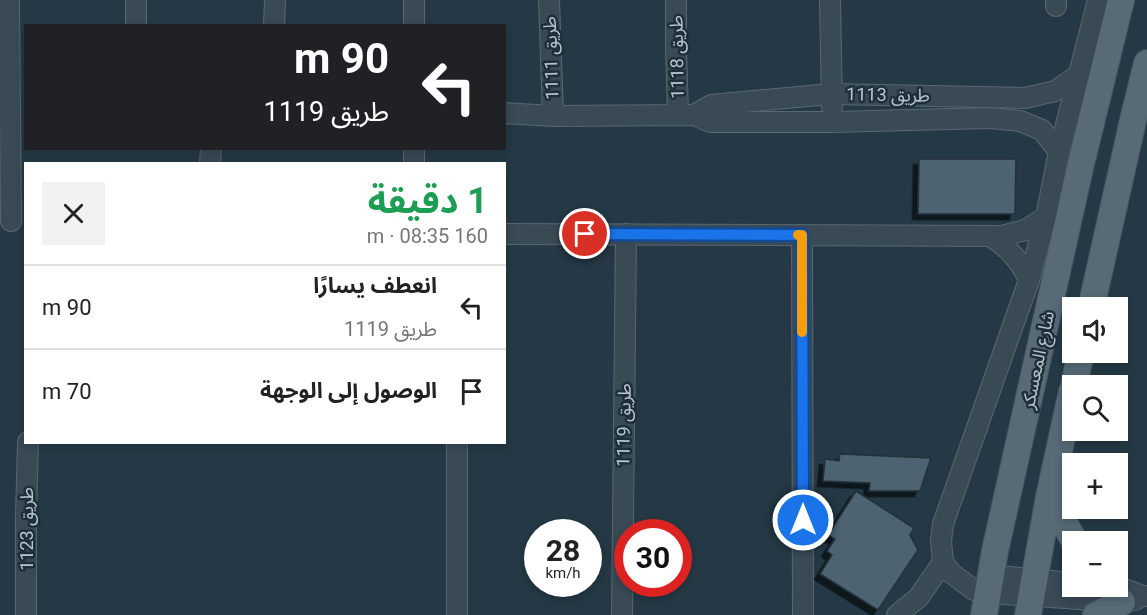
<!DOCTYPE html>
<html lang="ar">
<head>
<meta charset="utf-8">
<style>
  :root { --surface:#fff; --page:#f2f2f2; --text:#222; --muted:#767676; --line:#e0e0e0 }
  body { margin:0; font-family:Roboto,"Noto Sans Arabic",sans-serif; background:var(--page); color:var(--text); direction:rtl; height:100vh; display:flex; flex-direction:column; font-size:22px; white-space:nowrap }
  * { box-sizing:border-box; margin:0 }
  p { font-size:20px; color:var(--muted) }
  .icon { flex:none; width:33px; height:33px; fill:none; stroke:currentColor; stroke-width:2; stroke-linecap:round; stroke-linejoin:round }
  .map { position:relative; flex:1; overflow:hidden; direction:ltr }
  .panel { position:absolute; left:24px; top:162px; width:482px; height:282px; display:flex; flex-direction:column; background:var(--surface); border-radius:0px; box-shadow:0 3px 9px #0003; direction:rtl }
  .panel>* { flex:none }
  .banner { position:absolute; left:24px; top:24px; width:482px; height:126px; border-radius:0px; box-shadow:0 3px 9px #0003; direction:rtl; background:#202124; color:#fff; overflow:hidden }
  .controls { position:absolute; left:1062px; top:297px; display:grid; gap:12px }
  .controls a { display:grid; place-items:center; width:66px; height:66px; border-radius:0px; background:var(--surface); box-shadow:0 3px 9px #0003; font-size:30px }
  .speed { position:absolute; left:524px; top:519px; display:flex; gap:12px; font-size:30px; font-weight:700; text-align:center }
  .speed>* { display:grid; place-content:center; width:78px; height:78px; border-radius:50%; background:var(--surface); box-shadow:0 3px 9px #0003; line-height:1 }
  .speed small { font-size:15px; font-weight:400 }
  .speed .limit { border:9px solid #d22; background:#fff; color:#111 }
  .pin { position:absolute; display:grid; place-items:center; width:51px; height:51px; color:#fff; margin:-26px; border:3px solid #fff; border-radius:50%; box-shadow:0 2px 6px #0007 }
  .me { position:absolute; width:66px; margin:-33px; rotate:0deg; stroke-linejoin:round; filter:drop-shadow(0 0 4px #0008) }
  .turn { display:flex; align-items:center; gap:21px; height:126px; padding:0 18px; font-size:27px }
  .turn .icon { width:78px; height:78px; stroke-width:2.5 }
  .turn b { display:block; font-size:42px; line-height:51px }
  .round { display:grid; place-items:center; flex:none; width:63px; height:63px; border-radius:0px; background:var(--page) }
  .summary { display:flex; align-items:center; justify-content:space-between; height:102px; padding:0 18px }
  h1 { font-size:36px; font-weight:700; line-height:45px; color:#1e9e55 }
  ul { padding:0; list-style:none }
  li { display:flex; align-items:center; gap:18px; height:84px; padding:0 18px; border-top:2px solid var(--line) }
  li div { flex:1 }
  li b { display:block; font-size:22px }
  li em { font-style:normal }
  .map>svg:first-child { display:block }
  .building { fill:#4d6371; stroke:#20313c; stroke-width:1.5; filter:url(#shadow) }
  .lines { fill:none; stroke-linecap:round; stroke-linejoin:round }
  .minor-casing { stroke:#586872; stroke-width:22 }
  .major-casing { stroke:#465661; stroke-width:28 }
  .minor { stroke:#394a55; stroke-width:20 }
  .major { stroke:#576a75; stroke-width:26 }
  .route-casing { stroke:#114b97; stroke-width:15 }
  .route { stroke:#1a73e8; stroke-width:10 }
  .slow { stroke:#f59e0b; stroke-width:10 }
  .labels { text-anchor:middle; stroke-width:5; stroke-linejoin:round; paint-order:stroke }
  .street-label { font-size:18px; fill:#b7c5ce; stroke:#1e2f3a }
</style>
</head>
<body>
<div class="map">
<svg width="1147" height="615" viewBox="0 0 1147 615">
  <defs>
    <filter id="shadow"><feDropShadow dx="-5.5" dy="5.5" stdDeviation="0" flood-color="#0009"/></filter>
  </defs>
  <rect width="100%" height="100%" fill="#243945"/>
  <!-- building -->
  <g class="building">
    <path d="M919 159H1016L1015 214H918Z"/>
    <path d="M840 454 931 458 920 491H869L870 483 823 481 825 459 839 461Z"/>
    <path d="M856 491 914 528 910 535 918 550 878 610 820 574 832 555 827 551 835 539 828 535Z"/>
  </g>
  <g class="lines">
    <!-- minor casing -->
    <g class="minor-casing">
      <g id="minor">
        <path d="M9 0 11 221"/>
        <path d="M414 0V26"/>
        <path d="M549 0 553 116"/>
        <path d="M676 0V47L678 115"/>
        <path d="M830 0 832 107"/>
        <path d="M1056 0V6"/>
        <path d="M1098 0 1059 152 1046 217 1029 280 943 524 941 541 943 562 951 573 974 590 986 593 1051 597 1122 602 1135 600 1142 596H1147"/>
        <path d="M136 26V0"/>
        <path d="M274 26 275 0"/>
        <path d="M504 113 553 116 694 115 710 122H832L990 118 1020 121 1042 130 1059 152"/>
        <path d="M694 115 711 105 831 94 1025 98 1055 91 1080 74"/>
        <path d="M210 164 211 148"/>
        <path d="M414 164V148"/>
        <path d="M504 234 1002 236 1025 230 1046 217"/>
        <path d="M802 235 803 615"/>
        <path d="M990 236C1008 247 1020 260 1029 280"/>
        <path d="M457 442V615"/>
        <path d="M990 575 1072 583"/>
        <path d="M1100 586 1127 590 1140 595"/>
        <path d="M26 615V516L28 442"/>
        <path d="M622 615 626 234"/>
        <path d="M897 615 919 597 943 562"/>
      </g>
    </g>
    <!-- major casing -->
    <g class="major-casing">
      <g id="major">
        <path d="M1091 308 1134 116 1147 63"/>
        <path d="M1074 386 1081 352"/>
        <path d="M1049 497 1075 542"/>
        <path d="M984 615 995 551 1080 168 1121 0"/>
        <path d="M1028 615 1049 497 1072 391"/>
        <path d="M1096 615 1122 602"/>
      </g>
    </g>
    <!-- minor -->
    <use href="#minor" class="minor"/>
    <!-- major -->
    <use href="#major" class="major"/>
  </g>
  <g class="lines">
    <!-- route casing -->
    <g class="route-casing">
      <path id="route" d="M585 234 802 235 803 520"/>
    </g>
    <!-- route -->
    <use href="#route" class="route"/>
    <!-- slow -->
    <path class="slow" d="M798 235H802V332"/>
  </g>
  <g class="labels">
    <!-- street labels -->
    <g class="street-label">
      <text transform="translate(677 57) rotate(-91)" y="6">طريق 1118</text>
      <text transform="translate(551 58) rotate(-92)" y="6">طريق 1111</text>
      <text transform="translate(888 95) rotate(1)" y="6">طريق 1113</text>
      <text transform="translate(1038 360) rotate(-78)" y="6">شارع المعسكر</text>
      <text transform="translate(624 425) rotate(-89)" y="6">طريق 1119</text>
      <text transform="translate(27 529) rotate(-90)" y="6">طريق 1123</text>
    </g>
  </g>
</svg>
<div class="controls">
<a><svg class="icon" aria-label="sound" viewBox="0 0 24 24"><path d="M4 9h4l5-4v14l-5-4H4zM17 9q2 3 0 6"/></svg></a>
<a><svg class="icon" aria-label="search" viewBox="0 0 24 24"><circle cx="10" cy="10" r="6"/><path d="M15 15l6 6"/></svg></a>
<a>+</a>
<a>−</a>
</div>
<div class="speed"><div>28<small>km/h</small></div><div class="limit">30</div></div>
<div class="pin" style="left:585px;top:234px;background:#d93025"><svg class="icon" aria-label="arrive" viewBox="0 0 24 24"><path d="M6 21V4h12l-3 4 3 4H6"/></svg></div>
<svg class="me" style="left:803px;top:520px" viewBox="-20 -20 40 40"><circle r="17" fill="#1a73e8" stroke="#fff" stroke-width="3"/><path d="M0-11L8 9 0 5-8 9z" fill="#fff"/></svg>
<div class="banner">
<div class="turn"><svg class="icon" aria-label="left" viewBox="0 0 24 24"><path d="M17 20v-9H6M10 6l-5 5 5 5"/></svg><div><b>90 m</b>طريق 1119</div></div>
</div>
<section class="panel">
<div class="summary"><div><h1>1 دقيقة</h1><p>160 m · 08:35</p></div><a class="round"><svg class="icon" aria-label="close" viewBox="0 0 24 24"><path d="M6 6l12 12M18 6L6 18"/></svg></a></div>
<ul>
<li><svg class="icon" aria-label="left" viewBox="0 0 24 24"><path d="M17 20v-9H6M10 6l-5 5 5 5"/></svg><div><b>انعطف يسارًا</b><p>طريق 1119</p></div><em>90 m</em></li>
<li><svg class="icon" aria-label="arrive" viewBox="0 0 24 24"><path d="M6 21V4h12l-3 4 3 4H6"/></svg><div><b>الوصول إلى الوجهة</b></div><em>70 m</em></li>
</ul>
</section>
</div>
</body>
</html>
